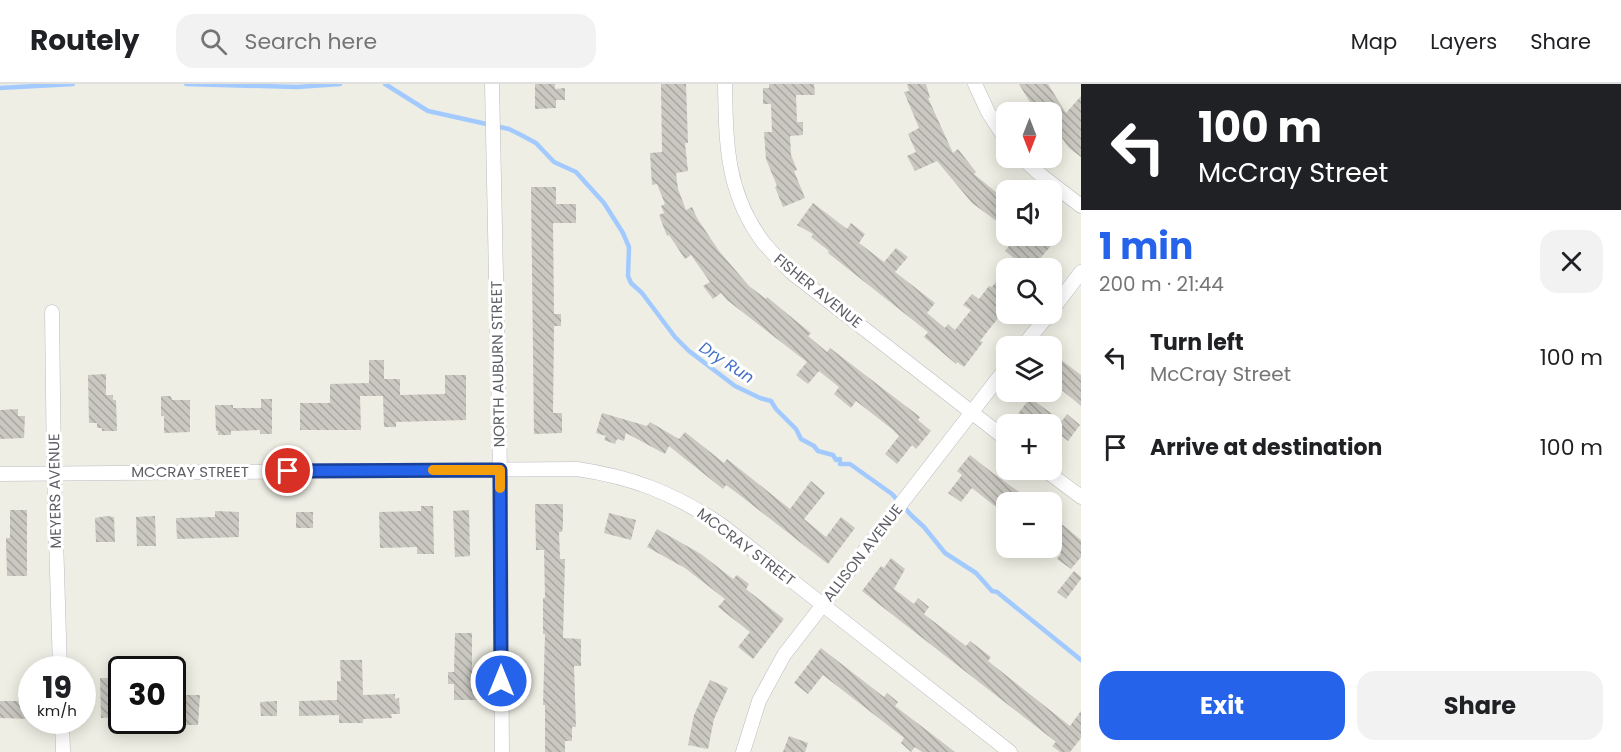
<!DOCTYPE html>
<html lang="en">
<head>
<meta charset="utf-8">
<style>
  :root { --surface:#fff; --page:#f2f2f2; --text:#202124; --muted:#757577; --line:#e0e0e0; --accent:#2563eb }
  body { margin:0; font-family:Poppins,sans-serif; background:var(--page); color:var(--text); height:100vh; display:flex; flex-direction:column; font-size:22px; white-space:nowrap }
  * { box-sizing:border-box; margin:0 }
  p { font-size:20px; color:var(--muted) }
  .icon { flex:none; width:33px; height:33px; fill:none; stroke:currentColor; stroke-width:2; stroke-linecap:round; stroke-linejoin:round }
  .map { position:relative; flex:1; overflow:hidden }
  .drawer { display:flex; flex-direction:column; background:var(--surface); width:540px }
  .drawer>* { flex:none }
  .top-card { background:#202124; color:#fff; overflow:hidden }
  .needle { width:39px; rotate:180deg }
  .buttons { position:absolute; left:996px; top:18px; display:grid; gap:12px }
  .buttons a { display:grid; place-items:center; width:66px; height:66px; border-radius:12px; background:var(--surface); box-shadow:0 3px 15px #0003; font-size:30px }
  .speed { position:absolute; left:18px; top:572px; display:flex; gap:12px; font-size:30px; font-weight:700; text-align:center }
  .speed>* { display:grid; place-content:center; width:78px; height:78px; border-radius:50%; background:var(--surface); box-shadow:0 3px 15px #0003; line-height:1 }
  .speed small { font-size:15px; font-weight:400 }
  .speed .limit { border:3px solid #111; border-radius:9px; background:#fff; color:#111 }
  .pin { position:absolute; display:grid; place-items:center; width:51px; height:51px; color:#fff; margin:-26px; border:3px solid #fff; border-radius:50%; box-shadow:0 2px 6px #0007 }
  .me { position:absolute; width:66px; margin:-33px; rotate:0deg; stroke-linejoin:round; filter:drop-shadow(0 0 4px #0008) }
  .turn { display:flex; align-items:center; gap:21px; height:126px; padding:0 18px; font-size:27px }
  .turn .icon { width:78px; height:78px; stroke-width:2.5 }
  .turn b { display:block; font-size:42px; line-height:51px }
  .round { display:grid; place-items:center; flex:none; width:63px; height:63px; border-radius:18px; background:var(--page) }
  .overview { display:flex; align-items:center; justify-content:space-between; height:102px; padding:0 18px }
  h1 { font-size:36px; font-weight:700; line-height:45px; color:var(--accent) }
  .primary-button { display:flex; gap:12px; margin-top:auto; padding:12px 18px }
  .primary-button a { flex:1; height:69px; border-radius:18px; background:var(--accent); color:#fff; font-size:24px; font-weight:700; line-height:69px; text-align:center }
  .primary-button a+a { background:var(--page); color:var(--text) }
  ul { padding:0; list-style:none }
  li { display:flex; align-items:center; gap:18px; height:90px; padding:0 18px }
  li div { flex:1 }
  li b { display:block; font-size:22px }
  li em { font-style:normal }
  header { display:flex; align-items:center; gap:36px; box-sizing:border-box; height:84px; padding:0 30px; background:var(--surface); border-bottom:2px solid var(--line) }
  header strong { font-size:28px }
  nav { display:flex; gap:33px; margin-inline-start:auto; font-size:21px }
  .search { width:420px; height:54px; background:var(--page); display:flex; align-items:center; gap:15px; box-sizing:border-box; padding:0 21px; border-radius:18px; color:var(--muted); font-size:22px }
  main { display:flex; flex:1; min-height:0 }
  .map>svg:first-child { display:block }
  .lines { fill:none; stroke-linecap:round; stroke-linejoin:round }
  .stream { stroke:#a3caff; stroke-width:4.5 }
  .building { fill:url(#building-back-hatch) }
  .street-casing { stroke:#bbbcc2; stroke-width:15 }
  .street { stroke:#fff; stroke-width:14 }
  .route-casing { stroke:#184099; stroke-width:15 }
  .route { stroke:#2563eb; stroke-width:10 }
  .slow { stroke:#f59e0b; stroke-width:10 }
  .labels { text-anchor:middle; stroke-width:6; stroke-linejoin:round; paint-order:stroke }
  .street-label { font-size:15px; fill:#5c5e64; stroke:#fff }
  .water-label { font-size:16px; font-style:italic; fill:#4370c5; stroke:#fff }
</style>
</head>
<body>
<header>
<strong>Routely</strong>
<div class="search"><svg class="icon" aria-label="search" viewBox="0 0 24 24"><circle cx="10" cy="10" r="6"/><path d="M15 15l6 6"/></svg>Search here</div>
<nav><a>Map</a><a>Layers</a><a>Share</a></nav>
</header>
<main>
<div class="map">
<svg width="1081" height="668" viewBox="0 0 1081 668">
  <defs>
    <pattern id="building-back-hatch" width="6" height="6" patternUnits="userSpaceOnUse" patternTransform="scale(1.5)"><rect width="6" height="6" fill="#cac8c1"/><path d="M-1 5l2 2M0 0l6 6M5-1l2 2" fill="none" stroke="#a7a6a0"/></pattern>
  </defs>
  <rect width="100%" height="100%" fill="#eeeee4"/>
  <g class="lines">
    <!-- stream -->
    <g class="stream">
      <path d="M186 0 297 3 340 0"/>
      <path d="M385 0 428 27 509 45 523 52 536 59 554 78 576 88 604 119 623 149 629 163 628 192 631 199 642 209 675 253 689 267 735 302 760 314 771 317 776 325 796 345 801 355 814 362 818 367 833 371 836 376 840 375V380H850L892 410 912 432 924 443 945 469 976 489 992 507 997 508 1081 576"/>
      <path d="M0 4 73 0"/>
    </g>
  </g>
  <!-- building -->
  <g class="building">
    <path d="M535 0H555V5L565 4V16H556V24L535 25Z"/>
    <path d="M661 0H686L688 59H685L688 87 676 89 678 105 686 126 692 123 697 134 719 167 749 202 766 215 767 213 796 237 811 249 808 252 827 268 830 264 920 333 918 336 931 347 916 365 912 361 897 380 885 370 899 352 892 345 856 317 851 324 834 310 839 303 819 287 808 300 796 291 807 278 727 216 721 209 713 215 703 202 710 198 691 171 685 175 669 151 667 152 659 131 664 129 661 122 665 120 657 100 652 101 650 69 662 68Z"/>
    <path d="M769 0H814L815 11H796L797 38H803V51L790 52 791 71 797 86 794 87 805 114 783 123 775 103 777 102 766 75 764 48H772L771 20H763V4H769Z"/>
    <path d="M907 0H926L930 14H928L953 69 958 65 976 88 974 90 997 109 995 111 1006 119V144L972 119 937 77 915 87 907 72 916 68 908 50 919 44 904 8 909 7Z"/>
    <path d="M1019 0H1048L1066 29 1081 12V73L1069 64 1052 40V28H1036Z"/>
    <path d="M531 103H556V120H576V139H553L554 230H561V242H554L553 329H562V349L534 350Z"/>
    <path d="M813 119 847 145 851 139 865 150 859 159 884 178 896 164 908 173 895 188 935 219 927 229 945 244 948 240 955 246 971 226 963 221 972 210 979 215 989 202 992 203 1014 174 1005 167 1017 152H1049L1055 157 1032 184H1006V224L980 257 983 258 964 283 957 278 956 280 924 253 928 248 828 169 829 167 811 153 813 150 797 141Z"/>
    <path d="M1060 275 1081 291V322L1052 298V287Z"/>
    <path d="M369 276H384V295H400V311L445 310V291H466V336L396 338V343H384L383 312H360L361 346H300V319H330V300L369 299Z"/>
    <path d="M106 290V311H113V316H116L117 347H102V344H97V339H89L88 291Z"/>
    <path d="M161 312H171L172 316H190V348L164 349V332H161Z"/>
    <path d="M1030 314 1062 337 1067 330 1080 341 1068 357 1052 344V340H1029L1017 331Z"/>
    <path d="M261 315H272V350H260V346L231 347V351H218V347H216L215 321H233V324H261Z"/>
    <path d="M18 325V332H25L24 354 0 355V326Z"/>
    <path d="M602 329 647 342 650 338 679 355 685 348 724 379 727 375 790 425 811 397 825 409 804 435 826 453 841 433 855 444 828 480 737 409 726 401 723 405 669 362 665 370 626 349 624 357 617 355 615 360 604 356 606 352 596 349Z"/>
    <path d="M970 371 994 390 1033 418H1006V431L972 404 961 418 948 409 962 391 957 387Z"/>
    <path d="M535 420H563V441L562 448H559L560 475H565L563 554 581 555V582H574L576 643H572V657H565V668H545V621H543L545 550H543V514H545L544 466H536Z"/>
    <path d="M421 422H433L434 470H417V463L380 464 379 428 421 427Z"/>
    <path d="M10 426H27V492H7L6 454H10Z"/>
    <path d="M469 426 470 472 455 473 453 427Z"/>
    <path d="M215 427 239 428V453L177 455 176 434 215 433Z"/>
    <rect x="296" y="428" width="17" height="16"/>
    <path d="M609 429 636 436 631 456 604 449Z"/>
    <path d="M107 432 114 433 115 458H96L95 434Z"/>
    <path d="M155 432 156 462H137L136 433Z"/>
    <path d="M1052 432 1081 456V473L1071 485 1057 475 1061 470 1052 462Z"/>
    <path d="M657 445 701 470 733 495 737 491 749 500 746 505 784 535 753 575 738 563 750 548 718 523 725 515 685 484 647 463Z"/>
    <path d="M891 474 905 485 894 505 914 520 918 514 929 523 924 530 925 531 966 562 970 557 991 573 988 577 1070 642 1081 627V654L1070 668H1060L1052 662 1056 658 862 507 881 482 884 484Z"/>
    <path d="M1074 487 1081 493V495L1066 515 1057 508Z"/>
    <path d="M455 549H472V598H477V616H454V600H448V588H454Z"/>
    <path d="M821 564 884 613 887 609 898 618 895 622 955 668H922L915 663 911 668 901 659 904 654 903 653 823 591 808 610 794 599Z"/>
    <path d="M340 576H362L363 611 395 610V615L399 614 400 630H391L392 634 363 635V639H339V631L299 632V617L337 616V597H341Z"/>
    <path d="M100 594H117V610L122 609V633L101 634Z"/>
    <path d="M710 596 728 604 714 635 708 665 688 661 694 631Z"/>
    <path d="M183 611H200L198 641H183Z"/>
    <path d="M18 613H32V635L0 634V617H18Z"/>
    <path d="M277 617V632H261L260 618Z"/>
    <path d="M789 652 808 659 805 668H783Z"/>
  </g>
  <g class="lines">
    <!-- street casing -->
    <g class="street-casing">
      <g id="street">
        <path d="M492 0 500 386 502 668"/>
        <path d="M725 0C726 59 726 108 763 158 772 169 782 178 791 188L1006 355"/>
        <path d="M975 0 988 28 1006 56"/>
        <path d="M1022 74 1042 92 1081 122"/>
        <path d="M1052 226 1081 188"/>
        <path d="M52 228 54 389 60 585"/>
        <path d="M1023 262 1049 230"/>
        <path d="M1045 386 1081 413"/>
        <path d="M0 390 577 385C632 393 673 409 720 440L1010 668"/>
        <path d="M62 636 63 668"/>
        <path d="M743 668 759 617 784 571 1006 284"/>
      </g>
    </g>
    <!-- street -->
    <use href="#street" class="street"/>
  </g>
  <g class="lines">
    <!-- route casing -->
    <g class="route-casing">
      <path id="route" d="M288 387 500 386 501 597"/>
    </g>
    <!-- route -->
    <use href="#route" class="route"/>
    <!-- slow -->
    <path class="slow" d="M433 386H500V404"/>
  </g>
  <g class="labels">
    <!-- street labels -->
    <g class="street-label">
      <text transform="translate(818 207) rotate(39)" y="5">FISHER AVENUE</text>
      <text transform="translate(498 280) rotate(-91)" y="5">NORTH AUBURN STREET</text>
      <text x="190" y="393">MCCRAY STREET</text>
      <text transform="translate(55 407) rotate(-91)" y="5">MEYERS AVENUE</text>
      <text transform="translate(746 463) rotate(37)" y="5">MCCRAY STREET</text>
      <text transform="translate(863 469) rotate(-52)" y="5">ALLISON AVENUE</text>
    </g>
    <!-- water labels -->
    <g class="water-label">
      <text transform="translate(727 278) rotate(33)" y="6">Dry Run</text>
    </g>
  </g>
</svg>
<div class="buttons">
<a><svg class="needle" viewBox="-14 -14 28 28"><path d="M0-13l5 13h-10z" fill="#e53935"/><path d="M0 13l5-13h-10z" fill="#757577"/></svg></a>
<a><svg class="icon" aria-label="sound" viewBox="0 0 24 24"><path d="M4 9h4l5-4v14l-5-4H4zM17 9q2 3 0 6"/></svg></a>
<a><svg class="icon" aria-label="search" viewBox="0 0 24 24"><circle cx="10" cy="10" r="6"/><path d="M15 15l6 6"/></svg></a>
<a><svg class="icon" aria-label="layers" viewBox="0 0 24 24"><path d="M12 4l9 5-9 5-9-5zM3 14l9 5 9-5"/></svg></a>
<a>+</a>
<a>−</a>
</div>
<div class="speed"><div>19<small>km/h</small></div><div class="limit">30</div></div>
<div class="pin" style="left:288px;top:387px;background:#d93025"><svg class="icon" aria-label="arrive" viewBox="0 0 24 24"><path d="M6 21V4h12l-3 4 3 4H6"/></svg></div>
<svg class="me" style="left:501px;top:597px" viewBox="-20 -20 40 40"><circle r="17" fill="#2563eb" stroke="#fff" stroke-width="3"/><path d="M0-11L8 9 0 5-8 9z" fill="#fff"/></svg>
</div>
<section class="drawer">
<div class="top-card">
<div class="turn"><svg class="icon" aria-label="left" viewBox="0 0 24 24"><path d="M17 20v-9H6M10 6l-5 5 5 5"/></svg><div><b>100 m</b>McCray Street</div></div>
</div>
<div class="overview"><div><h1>1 min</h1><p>200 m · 21:44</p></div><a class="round"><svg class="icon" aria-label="close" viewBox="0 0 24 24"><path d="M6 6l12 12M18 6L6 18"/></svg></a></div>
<ul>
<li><svg class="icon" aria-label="left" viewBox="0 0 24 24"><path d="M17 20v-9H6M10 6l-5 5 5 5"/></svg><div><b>Turn left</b><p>McCray Street</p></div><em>100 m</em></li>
<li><svg class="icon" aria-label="arrive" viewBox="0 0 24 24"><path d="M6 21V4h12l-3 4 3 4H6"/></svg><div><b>Arrive at destination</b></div><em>100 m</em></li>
</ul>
<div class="primary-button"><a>Exit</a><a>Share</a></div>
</section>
</main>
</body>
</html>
